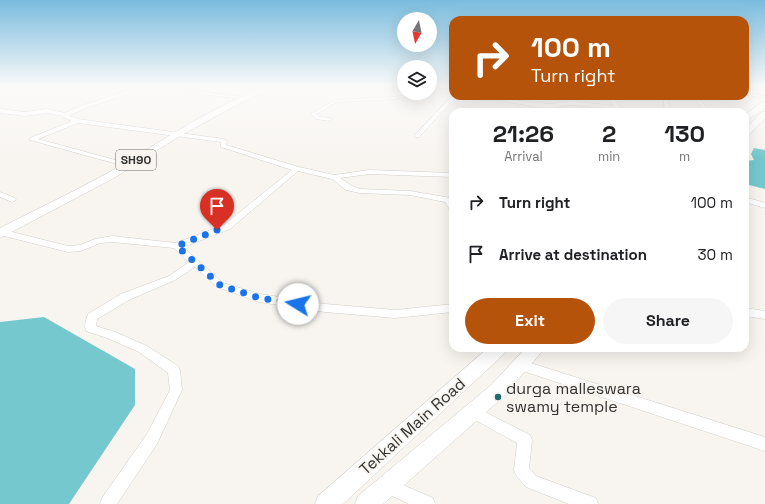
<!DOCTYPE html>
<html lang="en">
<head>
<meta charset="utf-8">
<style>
  :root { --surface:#fff; --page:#f6f6f6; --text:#202124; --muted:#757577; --accent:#b45309 }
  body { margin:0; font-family:"Space Grotesk",sans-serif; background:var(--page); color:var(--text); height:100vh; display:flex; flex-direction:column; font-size:15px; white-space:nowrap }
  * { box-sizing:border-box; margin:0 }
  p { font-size:13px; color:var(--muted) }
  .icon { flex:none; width:22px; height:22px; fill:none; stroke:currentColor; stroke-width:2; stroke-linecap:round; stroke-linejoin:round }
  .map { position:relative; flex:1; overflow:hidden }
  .sheet { position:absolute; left:449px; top:108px; width:300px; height:244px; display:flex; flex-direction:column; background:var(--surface); border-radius:12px; box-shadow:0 4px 16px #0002 }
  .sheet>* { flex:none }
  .hud { position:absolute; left:449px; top:16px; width:300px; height:84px; border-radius:12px; box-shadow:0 4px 16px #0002; background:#b45309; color:#fff; overflow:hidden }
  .needle { width:26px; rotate:189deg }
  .controls { position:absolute; left:397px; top:12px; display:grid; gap:8px }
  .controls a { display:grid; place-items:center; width:40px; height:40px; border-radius:50%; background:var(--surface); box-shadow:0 4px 16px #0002; font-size:20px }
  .pin { position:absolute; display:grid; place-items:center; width:34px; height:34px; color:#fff; margin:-41px -17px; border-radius:50% 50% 50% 0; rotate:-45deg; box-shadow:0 0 4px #0007 }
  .pin .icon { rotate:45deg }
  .me { position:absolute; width:44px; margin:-22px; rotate:279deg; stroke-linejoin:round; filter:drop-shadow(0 0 3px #0008) }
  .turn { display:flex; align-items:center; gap:14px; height:84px; padding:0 16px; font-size:18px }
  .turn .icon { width:52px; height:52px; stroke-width:2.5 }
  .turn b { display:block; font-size:28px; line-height:34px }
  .eta { display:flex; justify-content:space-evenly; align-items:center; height:68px; text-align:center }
  .eta b { font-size:24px; font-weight:800; line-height:28px }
  .cta { display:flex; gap:8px; margin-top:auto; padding:8px 16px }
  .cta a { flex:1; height:46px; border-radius:24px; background:var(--accent); color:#fff; font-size:16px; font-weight:800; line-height:46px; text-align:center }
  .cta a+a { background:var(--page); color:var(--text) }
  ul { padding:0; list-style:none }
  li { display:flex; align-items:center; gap:12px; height:52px; padding:0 16px }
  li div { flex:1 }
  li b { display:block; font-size:15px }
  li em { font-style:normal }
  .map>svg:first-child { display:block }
  .water { fill:#75c9ce }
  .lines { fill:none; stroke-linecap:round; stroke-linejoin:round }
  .minor-casing { stroke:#d1ceca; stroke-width:1 }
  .secondary-casing { stroke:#d1ceca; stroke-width:1 }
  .primary-casing { stroke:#d1ceca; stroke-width:1 }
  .minor { fill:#fff; fill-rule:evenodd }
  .secondary { fill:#fff; fill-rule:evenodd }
  .primary { fill:#fff; fill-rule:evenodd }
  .route { stroke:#1a73e8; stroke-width:7; stroke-dasharray:0 12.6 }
  .poi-dot { fill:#1f6b71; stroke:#f8f5f1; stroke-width:1.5 }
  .labels { text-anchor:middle; stroke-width:4; stroke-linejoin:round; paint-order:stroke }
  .shield { fill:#f8f5f1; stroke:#6d6c6a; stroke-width:1 }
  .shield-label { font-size:12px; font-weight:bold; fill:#323130 }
  .near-poi-label { font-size:16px; fill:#323130; stroke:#f8f5f1; text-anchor:start }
  .near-street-label { font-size:16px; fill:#323130; stroke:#f8f5f1 }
</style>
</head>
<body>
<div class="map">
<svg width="765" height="504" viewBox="0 0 765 504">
  <rect width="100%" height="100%" fill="#f8f5f1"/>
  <!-- water -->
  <g class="water">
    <path d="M754 148 765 150V189L745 184V161L754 160 751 154Z"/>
    <path d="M44 317 135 369V405L69 504H0V322Z"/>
  </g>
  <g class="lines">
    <!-- minor casing -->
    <g class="minor-casing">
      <g id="minor">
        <path d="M139 87H161L243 97 245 98 243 99 146 88 85 108 69 116 78 119 224 139 227 141 226 145 299 167 334 175 369 170 453 173V177L369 174 340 178 352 186 360 189 410 191 451 198 453 202V210H450L445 202 410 195 360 193 346 190 332 179 298 171 230 229 183 247 223 283 260 294 325 304 395 310 453 304V312L395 318 325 312 259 302 217 287 195 267 175 280 129 300 97 319 96 326 115 332 147 346 178 366 180 370 182 390 157 444 117 504H100L102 498 147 434 170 390 168 373 139 352 107 338 86 331C84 326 86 319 88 314L121 294 169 276 189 262 174 248 112 242 100 243 81 251 68 252 0 235V229L68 246 80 245 95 239 112 236 176 243 224 225 292 170 221 147V142L78 123 38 139 130 164 131 165 128 167 30 140V138L72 121 64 118 63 116 47 113 25 116 0 113V109L25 112 47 109 65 113 81 106Z"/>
        <path d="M436 87H441L453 92V94L440 91Z"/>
        <path d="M411 93H420L395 99 336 102 317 114 320 117 331 118 332 119 329 121 316 119 311 114 335 100 395 97Z"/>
        <path d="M745 93 765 96V98L745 95Z"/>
        <path d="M453 95 457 96 419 137H415V135Z"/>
        <path d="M476 96H487L536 103 552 104 570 101 614 106 606 96H611L623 110 620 112 617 109 570 105 552 108 536 107Z"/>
        <path d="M663 96H667L670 111 665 110Z"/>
        <path d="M691 96H696L706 106V111H702L701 106Z"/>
        <path d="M0 192 15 198 16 200 12 202 0 197Z"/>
        <path d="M745 197 765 203V208L745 202Z"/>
        <path d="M745 308 765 311V319L745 316Z"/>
        <path d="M521 360 765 437V451L517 369 515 365 517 361Z"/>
        <path d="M473 406 530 435 532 440 529 468 536 476 596 498 598 504H569L526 487 516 475 514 470 517 443 468 416 466 412 468 408Z"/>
        <path d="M387 478 433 498 435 504H409L382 491 379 486 382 481Z"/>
      </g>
    </g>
    <!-- secondary casing -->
    <g class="secondary-casing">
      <g id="secondary">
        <path d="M762 102H765V108L745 121V115Z"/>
        <path d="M762 112H765V118L748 136 745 137V129Z"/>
        <path d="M488 348H507L505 353 343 504H315L318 496Z"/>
        <path d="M526 348H545L502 398 383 504H355L358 496 490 386Z"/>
      </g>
    </g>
    <!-- primary casing -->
    <g class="primary-casing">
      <path id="primary" d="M264 87H275L246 100 178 137 114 178 0 238V228C35 210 71 193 106 174 158 144 207 109 264 87Z"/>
    </g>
    <!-- minor -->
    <use href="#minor" class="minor"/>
    <!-- secondary -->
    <use href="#secondary" class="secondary"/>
    <!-- primary -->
    <use href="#primary" class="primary"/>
  </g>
  <!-- sky -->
  <linearGradient id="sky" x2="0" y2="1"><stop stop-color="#7abcde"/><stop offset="0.55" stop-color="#fcfaf9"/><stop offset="1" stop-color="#fcfaf9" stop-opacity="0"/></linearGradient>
  <rect width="765" height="158" fill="url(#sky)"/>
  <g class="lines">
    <!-- route -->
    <path class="route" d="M217 230 177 246 220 285 259 298 298 304"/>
  </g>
  <!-- markers -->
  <circle class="poi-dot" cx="498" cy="397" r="4"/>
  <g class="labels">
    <!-- shield labels -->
    <rect class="shield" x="116" y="150" width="40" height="20" rx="3"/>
    <g class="shield-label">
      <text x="136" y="164">SH90</text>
    </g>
    <!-- near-poi labels -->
    <g class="near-poi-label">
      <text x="506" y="394">durga malleswara<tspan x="506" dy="18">swamy temple</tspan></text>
    </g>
    <!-- near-street labels -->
    <g class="near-street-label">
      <text transform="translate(412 426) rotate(-42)" y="6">Tekkali Main Road</text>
    </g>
  </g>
</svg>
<div class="controls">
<a><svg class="needle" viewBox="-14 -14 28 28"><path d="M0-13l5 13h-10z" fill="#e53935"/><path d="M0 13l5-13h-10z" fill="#757577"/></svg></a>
<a><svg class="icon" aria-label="layers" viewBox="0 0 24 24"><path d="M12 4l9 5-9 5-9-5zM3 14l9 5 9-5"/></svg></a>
</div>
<div class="pin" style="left:217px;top:230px;background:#d93025"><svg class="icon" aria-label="arrive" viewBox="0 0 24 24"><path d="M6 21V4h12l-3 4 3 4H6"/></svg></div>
<svg class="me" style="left:298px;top:304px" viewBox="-20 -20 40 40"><circle r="19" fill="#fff"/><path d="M0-13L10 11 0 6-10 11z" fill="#1a73e8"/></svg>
<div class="hud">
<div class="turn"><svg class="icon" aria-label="right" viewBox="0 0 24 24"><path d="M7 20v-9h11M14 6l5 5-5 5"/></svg><div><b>100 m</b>Turn right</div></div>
</div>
<section class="sheet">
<div class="eta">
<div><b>21:26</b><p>Arrival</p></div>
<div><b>2</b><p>min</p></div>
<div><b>130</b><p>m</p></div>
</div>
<ul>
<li><svg class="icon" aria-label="right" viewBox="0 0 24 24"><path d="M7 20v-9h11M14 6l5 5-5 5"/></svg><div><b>Turn right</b></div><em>100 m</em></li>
<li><svg class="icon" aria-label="arrive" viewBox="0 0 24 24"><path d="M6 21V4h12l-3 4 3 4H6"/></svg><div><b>Arrive at destination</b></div><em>30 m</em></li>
</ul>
<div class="cta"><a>Exit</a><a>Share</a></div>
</section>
</div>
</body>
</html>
